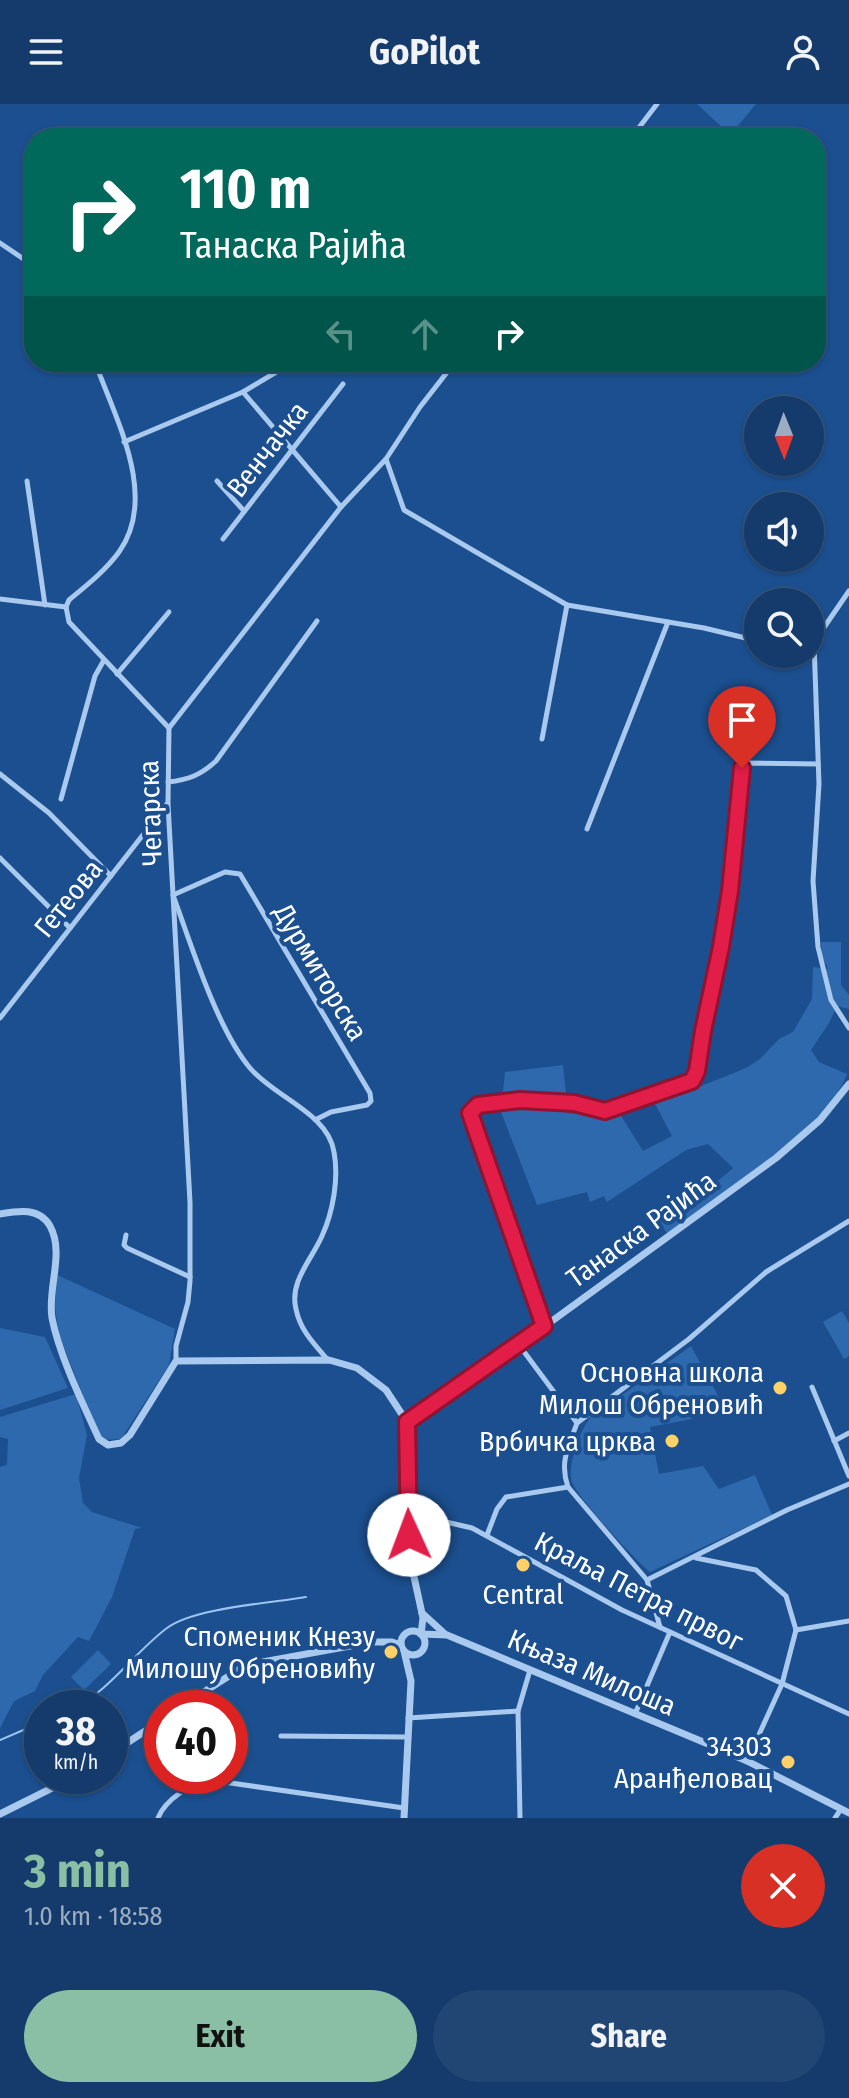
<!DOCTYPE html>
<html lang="en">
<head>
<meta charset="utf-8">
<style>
  :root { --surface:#143b6b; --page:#214673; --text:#f1f3f6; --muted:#9dadc1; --line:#33557e; --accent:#8abfa5 }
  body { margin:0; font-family:"Fira Sans Condensed",sans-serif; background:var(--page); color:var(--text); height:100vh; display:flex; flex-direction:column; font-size:30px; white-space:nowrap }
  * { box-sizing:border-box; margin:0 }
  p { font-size:26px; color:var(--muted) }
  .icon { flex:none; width:44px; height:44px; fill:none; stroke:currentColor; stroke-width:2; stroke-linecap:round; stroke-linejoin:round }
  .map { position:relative; height:1714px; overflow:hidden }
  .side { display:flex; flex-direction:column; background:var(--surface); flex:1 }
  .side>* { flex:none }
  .top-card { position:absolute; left:24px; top:24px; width:802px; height:244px; border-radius:32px; box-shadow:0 2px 6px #0004,0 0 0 2px var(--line); background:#00695c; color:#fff; overflow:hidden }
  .needle { width:52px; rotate:179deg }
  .fabs { position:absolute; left:744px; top:292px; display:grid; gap:16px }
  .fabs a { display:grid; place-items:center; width:80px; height:80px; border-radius:50%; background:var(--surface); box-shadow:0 2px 6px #0004,0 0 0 2px var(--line); font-size:40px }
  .speed { position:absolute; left:24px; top:1586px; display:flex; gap:16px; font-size:40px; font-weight:700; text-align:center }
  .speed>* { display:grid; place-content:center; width:104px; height:104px; border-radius:50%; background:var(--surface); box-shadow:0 2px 6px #0004,0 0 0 2px var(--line); line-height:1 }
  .speed small { font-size:20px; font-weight:400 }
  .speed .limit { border:12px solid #d22; background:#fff; color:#111 }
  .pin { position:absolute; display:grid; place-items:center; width:68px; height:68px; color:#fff; margin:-82px -34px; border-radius:50% 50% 50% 0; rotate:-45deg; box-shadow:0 0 8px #0007 }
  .pin .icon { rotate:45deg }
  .me { position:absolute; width:88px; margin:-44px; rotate:358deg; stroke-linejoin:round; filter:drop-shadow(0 0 6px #0008) }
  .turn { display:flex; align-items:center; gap:28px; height:168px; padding:0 24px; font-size:36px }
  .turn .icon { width:104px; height:104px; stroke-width:2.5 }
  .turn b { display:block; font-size:56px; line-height:68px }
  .lanes { display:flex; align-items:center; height:76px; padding:0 24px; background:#0003; justify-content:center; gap:40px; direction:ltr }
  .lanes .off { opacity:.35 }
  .round { display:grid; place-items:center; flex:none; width:84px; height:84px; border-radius:42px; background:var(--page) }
  .summary { display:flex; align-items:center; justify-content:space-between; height:136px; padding:0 24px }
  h1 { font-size:48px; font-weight:700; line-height:60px; color:var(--accent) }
  .button { display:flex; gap:16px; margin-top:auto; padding:16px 24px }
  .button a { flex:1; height:92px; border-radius:48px; background:var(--accent); color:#111; font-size:32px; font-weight:700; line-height:92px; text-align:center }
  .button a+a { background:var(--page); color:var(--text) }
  header { display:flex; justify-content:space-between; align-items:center; height:104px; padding:0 24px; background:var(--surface); font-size:36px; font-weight:700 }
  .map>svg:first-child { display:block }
  .green { fill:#2e69ad }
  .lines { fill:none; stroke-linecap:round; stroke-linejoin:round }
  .stream { stroke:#9cc4f0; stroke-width:2 }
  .minor { stroke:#a9c9ee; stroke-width:5 }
  .tertiary { stroke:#a9c9ee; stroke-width:7 }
  .route-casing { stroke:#92132f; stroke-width:20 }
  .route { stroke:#e11d48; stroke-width:14 }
  .poi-dot { fill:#ffd166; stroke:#1b4f8f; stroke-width:3 }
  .labels { text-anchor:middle; stroke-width:8; stroke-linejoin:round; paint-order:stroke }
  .street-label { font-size:28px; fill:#fff; stroke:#1b4f8f }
  .poi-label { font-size:28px; fill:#fff; stroke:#1b4f8f; text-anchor:end }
</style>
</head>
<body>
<header><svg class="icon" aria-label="menu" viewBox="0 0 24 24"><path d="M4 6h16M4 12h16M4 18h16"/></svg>GoPilot<svg class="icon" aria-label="person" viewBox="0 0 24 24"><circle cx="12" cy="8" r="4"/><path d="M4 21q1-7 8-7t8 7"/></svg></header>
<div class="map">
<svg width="849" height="1714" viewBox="0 0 849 1714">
  <rect width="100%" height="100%" fill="#1b4f8f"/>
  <!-- green -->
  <g class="green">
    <path d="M697 0H756L732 29 725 26Z"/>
    <path d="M821 838H841V881L849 891V905L837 902 829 919 811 946 819 958 847 970C820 1037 725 1089 667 1129L653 1111 679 1090C703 1090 716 1079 733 1064L708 1040 686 1046 607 1098 604 1092 590 1098 587 1088 537 1101 501 1008 505 968 563 961 568 1009 596 1011 620 1010 643 1047 672 1032 653 996 699 983 746 964 760 955 779 935 793 928 812 895 813 863 828 865 822 852Z"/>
    <path d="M57 1171 175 1225 169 1261 121 1335 104 1336 98 1329 59 1231 55 1202Z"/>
    <path d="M842 1207 849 1219V1252L844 1255 823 1218Z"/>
    <path d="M0 1224 45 1233 68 1284 0 1306Z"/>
    <path d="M691 1242 722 1299 691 1303 692 1315 650 1323 659 1370 703 1362 719 1385 755 1371 772 1411 650 1468C636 1457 577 1393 572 1378 567 1361 580 1325 591 1313Z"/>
    <path d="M76 1290 87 1331 79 1374 83 1399 92 1408 142 1424 135 1425 112 1493 89 1537 78 1533 43 1571 35 1587 14 1597 0 1624V1363L7 1361 8 1335 0 1333V1313Z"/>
    <path d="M98 1546 111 1560 84 1586 71 1573Z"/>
  </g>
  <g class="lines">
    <!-- stream -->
    <g class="stream">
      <path d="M74 1604C109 1587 136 1547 167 1524 193 1504 271 1499 306 1493"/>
      <path d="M0 1636 42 1618"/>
    </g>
    <!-- minor -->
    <g class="minor">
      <path d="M631 34 657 0"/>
      <path d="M0 139 34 162"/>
      <path d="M243 288 341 403"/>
      <path d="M124 338 243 288 293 258"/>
      <path d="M386 355 404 406 567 501 704 524 758 537"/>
      <path d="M27 377 45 501"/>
      <path d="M217 377 244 407"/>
      <path d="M223 435 343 280"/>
      <path d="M849 487 814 538 819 680 813 777 818 843 831 896 849 924"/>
      <path d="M0 495 66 503"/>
      <path d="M66 503 69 496C87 481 105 467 119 448 159 392 115 314 95 258"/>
      <path d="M66 503 69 518 169 624"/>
      <path d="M117 570 169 508"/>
      <path d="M542 635 567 501"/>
      <path d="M0 670 49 709 111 772"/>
      <path d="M168 678C188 676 201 671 216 657L317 517"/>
      <path d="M61 695 95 572 104 556"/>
      <path d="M587 725 668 518"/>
      <path d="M0 754 70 824"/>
      <path d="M0 914 167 700"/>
      <path d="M315 1016 331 1008 367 1001 371 997 370 989 240 770 225 768 173 791C191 840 217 925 250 964 274 993 328 1009 334 1048 339 1074 333 1108 322 1132 312 1155 289 1178 296 1205 300 1226 314 1240 328 1256"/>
      <path d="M126 1131 124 1141 127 1144 190 1173"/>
      <path d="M544 1222 470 1009 478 1001 520 996 574 999 605 1007 692 977 697 967 703 927 721 843 734 756 742 664 749 659 818 660"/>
      <path d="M519 1241 577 1319C569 1342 559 1358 568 1383L647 1476 660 1523"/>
      <path d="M176 1257V1242L188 1198 190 1177V1098L168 700 169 624 341 403 386 355 420 303 455 258"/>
      <path d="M812 1283 849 1372"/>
      <path d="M577 1319 689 1235 766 1168 849 1117"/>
      <path d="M834 1337 849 1329"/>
      <path d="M408 1419 446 1418 472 1424 622 1506 849 1610"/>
      <path d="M487 1431 497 1405 506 1393 568 1383"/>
      <path d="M696 1454 756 1466 786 1492 796 1526"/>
      <path d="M647 1476 787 1406 849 1380"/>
      <path d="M635 1610 670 1528"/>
      <path d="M408 1614 518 1607"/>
      <path d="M281 1632 407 1633"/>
      <path d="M747 1657 782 1580 796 1526 849 1517"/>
      <path d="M158 1714C165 1696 192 1678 210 1676L404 1704"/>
      <path d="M520 1714 518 1607 530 1566"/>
      <path d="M835 1714 841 1705"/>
    </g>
    <!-- tertiary -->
    <g class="tertiary">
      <path d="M0 1110C18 1107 39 1103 50 1122 65 1149 47 1185 52 1214 59 1251 83 1300 99 1335L108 1341 121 1339 130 1331 176 1257 329 1256 357 1264 386 1286 407 1318 408 1419 411 1459 423 1514 421 1530"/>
      <path d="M407 1318 519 1241 776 1054 820 1016 849 980"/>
      <path d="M422 1509 445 1530"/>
      <circle cx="413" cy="1539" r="12"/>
      <path d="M421 1530 447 1531 708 1640 747 1657 849 1709"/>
      <path d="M404 1547 411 1577 404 1714"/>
      <path d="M179 1604 246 1561 372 1538H392L401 1541"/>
      <path d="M110 1650 162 1616"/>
      <path d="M0 1710 76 1672"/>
    </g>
  </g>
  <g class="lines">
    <!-- route casing -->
    <g class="route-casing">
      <path id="route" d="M409 1431 407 1318 544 1222 470 1009 478 1001 520 996 574 999 605 1007 692 977 697 967 703 927 721 843 730 787 742 664"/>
    </g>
    <!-- route -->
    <use href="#route" class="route"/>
  </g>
  <!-- markers -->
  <g class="poi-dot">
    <circle cx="780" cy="1284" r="8"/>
    <circle cx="672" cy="1337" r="8"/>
    <circle cx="523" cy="1461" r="8"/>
    <circle cx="391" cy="1548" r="8"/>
    <circle cx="788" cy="1658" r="8"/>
  </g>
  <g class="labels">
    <!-- street labels -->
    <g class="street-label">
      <text transform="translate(267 345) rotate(-52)" y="10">Венчачка</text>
      <text transform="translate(150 709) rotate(-92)" y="10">Чегарска</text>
      <text transform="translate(68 794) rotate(-51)" y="10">Гетеова</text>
      <text transform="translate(321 868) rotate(59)" y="10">Дурмиторска</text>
      <text transform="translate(641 1125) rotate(-36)" y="10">Танаска Рајића</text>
      <text transform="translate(639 1487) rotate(27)" y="10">Краља Петра првог</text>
      <text transform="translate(592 1568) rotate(23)" y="10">Књаза Милоша</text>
    </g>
    <!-- poi labels -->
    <g class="poi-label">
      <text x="764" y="1278">Основна школа<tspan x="764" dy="32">Милош Обреновић</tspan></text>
      <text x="656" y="1347">Врбичка црква</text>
      <text x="523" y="1500" text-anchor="middle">Central</text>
      <text x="375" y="1542">Споменик Кнезу<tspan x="375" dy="32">Милошу Обреновићу</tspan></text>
      <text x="772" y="1652">34303<tspan x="772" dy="32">Аранђеловац</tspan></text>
    </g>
  </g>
</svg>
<div class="fabs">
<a><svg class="needle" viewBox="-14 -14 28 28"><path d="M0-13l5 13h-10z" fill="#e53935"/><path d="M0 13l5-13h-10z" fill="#9dadc1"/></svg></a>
<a><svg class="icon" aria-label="sound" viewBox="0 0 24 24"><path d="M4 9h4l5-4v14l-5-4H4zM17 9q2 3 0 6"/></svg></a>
<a><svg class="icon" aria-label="search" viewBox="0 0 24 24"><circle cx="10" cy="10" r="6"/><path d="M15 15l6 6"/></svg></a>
</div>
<div class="speed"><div>38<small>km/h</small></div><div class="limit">40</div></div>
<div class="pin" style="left:742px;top:664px;background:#d93025"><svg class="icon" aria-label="arrive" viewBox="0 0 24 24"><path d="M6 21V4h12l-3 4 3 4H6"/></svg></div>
<svg class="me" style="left:409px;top:1431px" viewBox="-20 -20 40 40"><circle r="19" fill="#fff"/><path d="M0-13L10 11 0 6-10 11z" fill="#e11d48"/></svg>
<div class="top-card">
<div class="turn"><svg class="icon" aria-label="right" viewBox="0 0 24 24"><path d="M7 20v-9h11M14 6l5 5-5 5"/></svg><div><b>110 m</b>Танаска Рајића</div></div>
<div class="lanes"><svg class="icon off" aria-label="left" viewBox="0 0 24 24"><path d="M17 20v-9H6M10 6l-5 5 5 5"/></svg><svg class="icon off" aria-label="ahead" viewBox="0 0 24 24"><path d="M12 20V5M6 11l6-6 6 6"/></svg><svg class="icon" aria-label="right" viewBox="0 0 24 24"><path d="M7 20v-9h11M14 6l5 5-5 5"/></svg></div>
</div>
</div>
<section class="side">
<div class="summary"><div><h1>3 min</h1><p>1.0 km · 18:58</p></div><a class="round" style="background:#d93025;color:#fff"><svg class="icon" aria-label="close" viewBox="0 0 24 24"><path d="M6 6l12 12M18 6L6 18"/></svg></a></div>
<div class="button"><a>Exit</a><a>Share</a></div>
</section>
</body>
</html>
